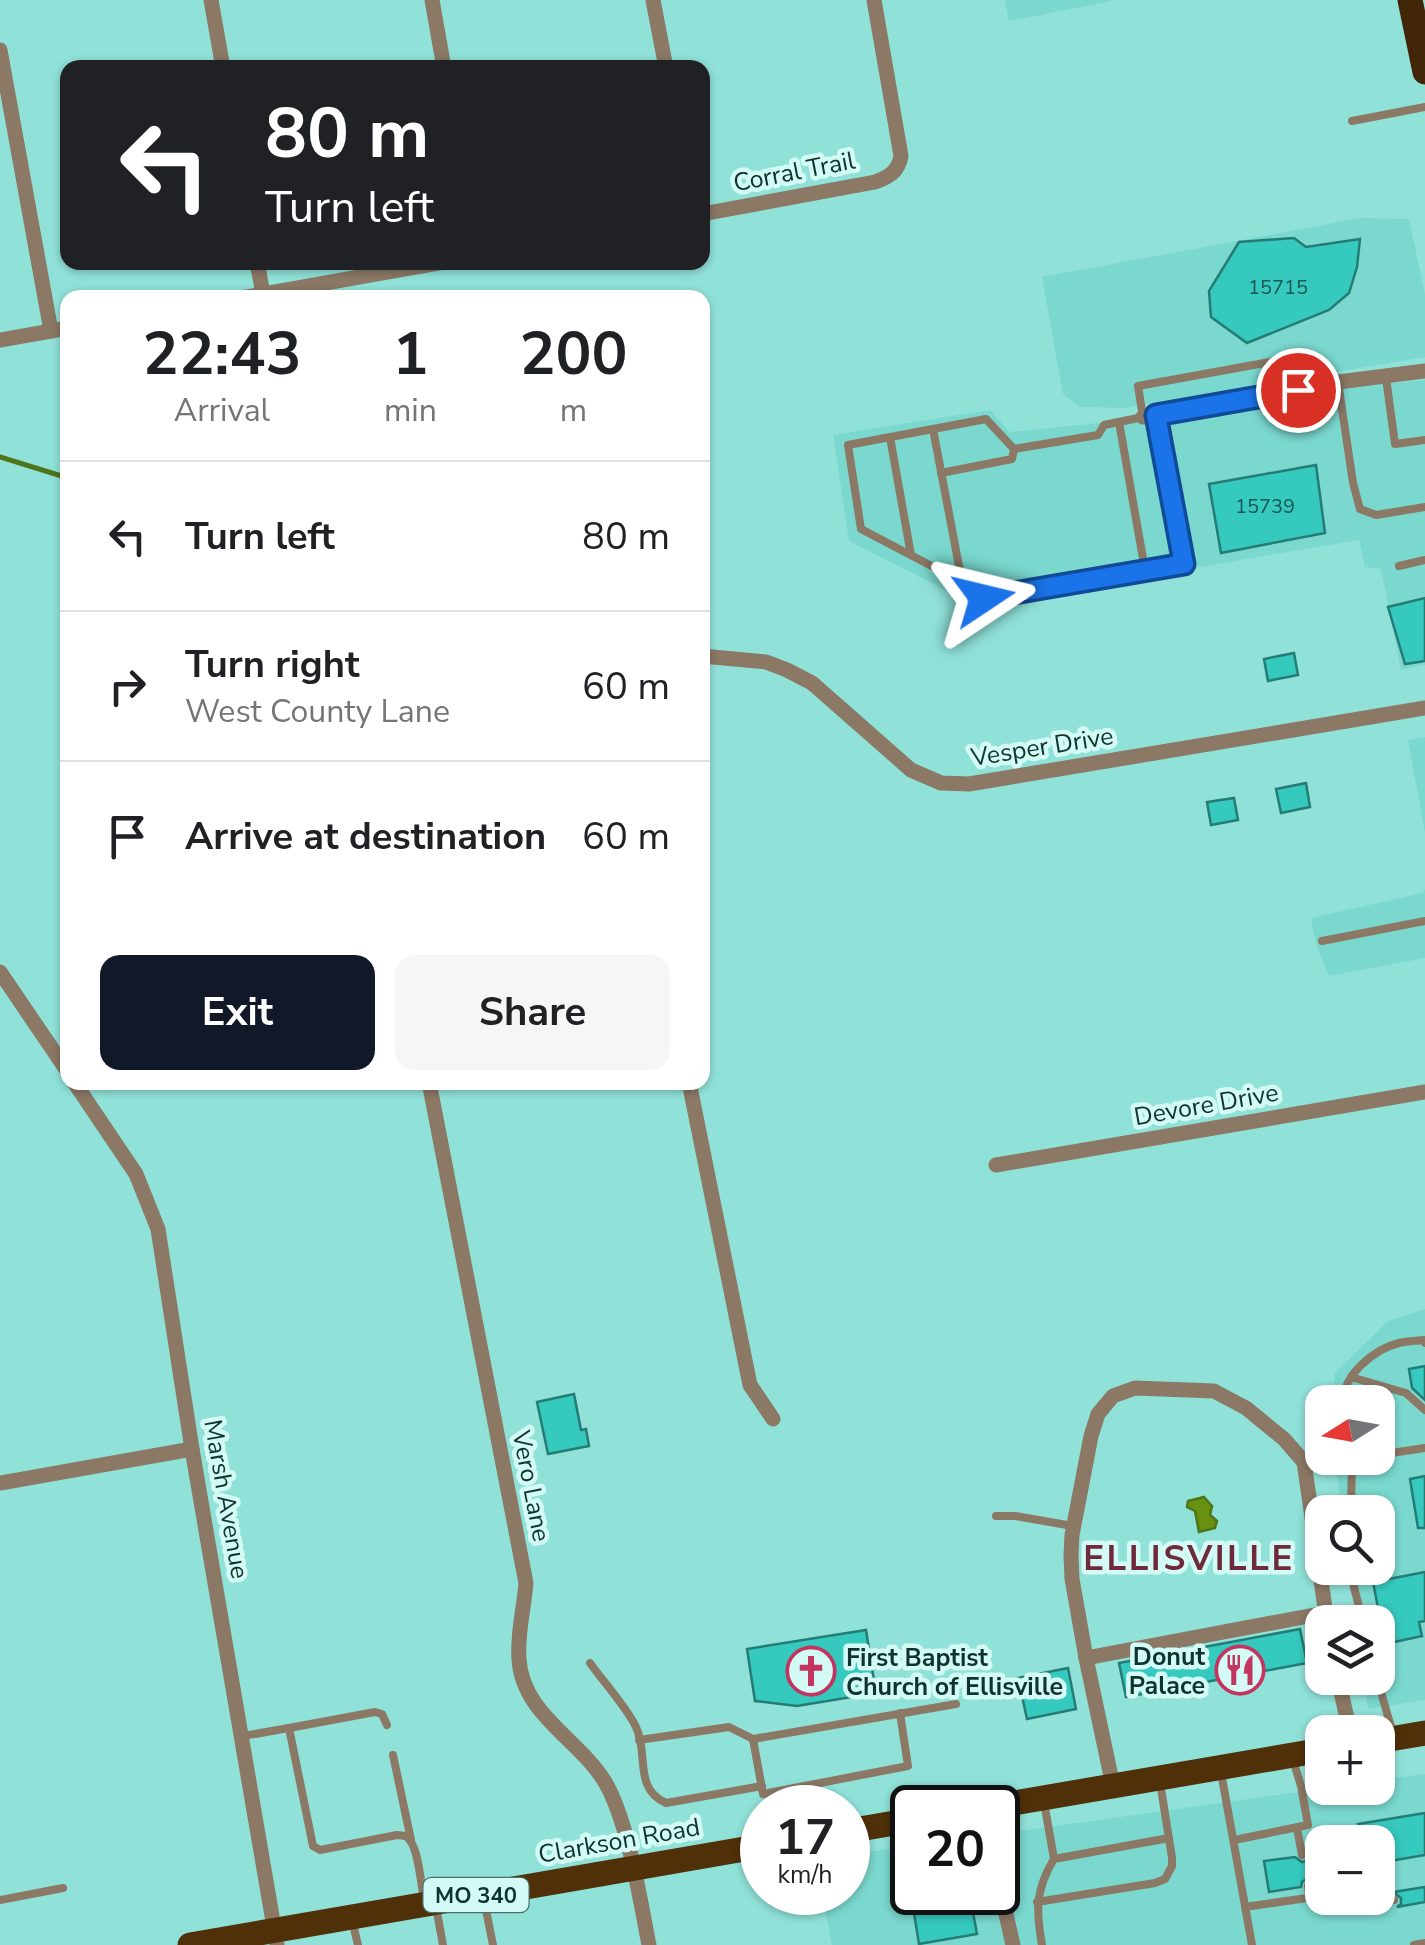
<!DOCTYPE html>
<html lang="en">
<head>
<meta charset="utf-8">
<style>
  :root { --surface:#fff; --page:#f6f6f6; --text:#202124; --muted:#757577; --line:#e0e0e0; --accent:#111827 }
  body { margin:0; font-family:"Nunito Sans",sans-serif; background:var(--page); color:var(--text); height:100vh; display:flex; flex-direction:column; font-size:38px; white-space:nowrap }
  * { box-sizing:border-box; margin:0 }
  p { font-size:32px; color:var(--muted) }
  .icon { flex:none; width:55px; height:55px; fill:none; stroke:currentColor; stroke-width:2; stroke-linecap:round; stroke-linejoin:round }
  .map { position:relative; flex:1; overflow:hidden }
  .sheet { position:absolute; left:60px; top:290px; width:650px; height:800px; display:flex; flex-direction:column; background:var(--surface); border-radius:20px; box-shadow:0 2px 8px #0004 }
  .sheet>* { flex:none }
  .top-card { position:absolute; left:60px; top:60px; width:650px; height:210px; border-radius:20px; box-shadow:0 2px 8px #0004; background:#202124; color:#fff; overflow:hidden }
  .needle { width:65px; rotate:259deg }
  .buttons { position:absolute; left:1305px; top:1385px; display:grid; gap:20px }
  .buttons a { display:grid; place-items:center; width:90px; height:90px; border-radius:20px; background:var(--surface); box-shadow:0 2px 8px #0004; font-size:50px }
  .speed { position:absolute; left:740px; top:1785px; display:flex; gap:20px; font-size:50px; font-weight:700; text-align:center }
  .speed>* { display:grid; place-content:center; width:130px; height:130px; border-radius:50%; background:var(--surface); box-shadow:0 2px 8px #0004; line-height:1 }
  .speed small { font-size:25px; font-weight:400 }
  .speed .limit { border:5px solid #111; border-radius:15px; background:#fff; color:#111 }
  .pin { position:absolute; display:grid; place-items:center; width:85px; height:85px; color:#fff; margin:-42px; border:5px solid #fff; border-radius:50%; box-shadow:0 2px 10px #0007 }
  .me { position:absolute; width:110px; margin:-55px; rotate:80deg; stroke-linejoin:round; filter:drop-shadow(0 0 8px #0008) }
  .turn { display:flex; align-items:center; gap:35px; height:210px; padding:0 40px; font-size:45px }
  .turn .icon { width:130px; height:130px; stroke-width:2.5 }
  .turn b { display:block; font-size:70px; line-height:85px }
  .eta { display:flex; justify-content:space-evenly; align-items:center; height:170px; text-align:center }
  .eta b { font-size:60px; font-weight:700; line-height:70px }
  .action { display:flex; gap:20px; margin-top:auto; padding:20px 40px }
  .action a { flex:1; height:115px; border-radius:20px; background:var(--accent); color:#fff; font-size:40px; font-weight:700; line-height:115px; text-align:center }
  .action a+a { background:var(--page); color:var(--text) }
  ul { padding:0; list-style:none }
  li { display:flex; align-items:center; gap:30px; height:150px; padding:0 40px; border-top:2px solid var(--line) }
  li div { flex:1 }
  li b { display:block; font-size:38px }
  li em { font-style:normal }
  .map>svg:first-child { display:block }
  .built { fill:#7ad8ce; fill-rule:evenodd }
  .water { fill:#699111; stroke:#4e751a; stroke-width:2.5 }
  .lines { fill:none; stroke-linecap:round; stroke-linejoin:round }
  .stream { stroke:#4e751a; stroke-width:5 }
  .building { fill:#36c9be; stroke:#257c74; stroke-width:2.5 }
  .service { stroke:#8b7865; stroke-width:8 }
  .minor { stroke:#8b7865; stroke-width:15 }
  .primary { stroke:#503008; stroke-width:25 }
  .trunk { stroke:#402606; stroke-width:25 }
  .route-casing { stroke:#114b97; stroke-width:25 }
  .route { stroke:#1a73e8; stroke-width:18 }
  .labels { text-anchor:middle; stroke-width:9; stroke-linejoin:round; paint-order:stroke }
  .number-label { font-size:20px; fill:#1a5854 }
  .shield { fill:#d3faf5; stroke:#4a6f6b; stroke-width:2.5 }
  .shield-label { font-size:22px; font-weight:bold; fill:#103330 }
  .street-label { font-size:25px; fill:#103330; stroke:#d3faf5 }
  .poi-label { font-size:25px; font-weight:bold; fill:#103330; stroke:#d3faf5; text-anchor:end }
  .district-label { font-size:35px; font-weight:bold; letter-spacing:2.5px; fill:#6e293b; stroke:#d3faf5 }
</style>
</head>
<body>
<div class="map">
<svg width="1425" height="1945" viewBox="0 0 1425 1945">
  <rect width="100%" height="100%" fill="#90e2d9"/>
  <!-- built -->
  <g class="built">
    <path d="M1005 0H1117L1009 21Z"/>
    <path d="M1361 218 1409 219 1425 294V357L1124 408 1080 407 1063 394 1042 277Z"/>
    <path d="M1425 380V665L1401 670 1381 569 1365 567 1359 540 975 605 849 541 833 435 990 410 1010 432 1176 415 1316 390Z"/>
    <path d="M1425 737V833L1408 740Z"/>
    <path d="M1425 889V958L1329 976 1316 944 1311 918 1423 893Z"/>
    <path d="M1425 1309V1700L1368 1709 1363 1678H1378V1622H1356L1349 1568H1378V1512H1342L1335 1458H1378V1402H1333L1335 1373 1388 1321Z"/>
    <path d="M1425 1774V1945H832L822 1893 848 1892V1855L912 1846V1892H998V1834L1328 1788H1378V1780ZM1322 1842H1378V1898H1322Z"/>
  </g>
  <!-- water -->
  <path class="water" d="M1204 1497 1212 1506 1210 1515 1217 1521 1215 1528 1199 1532 1195 1511 1187 1507 1188 1501Z"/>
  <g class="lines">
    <!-- stream -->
    <path class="stream" d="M0 457 68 478"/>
  </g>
  <!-- building -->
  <g class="building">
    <path d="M1294 238 1306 247 1360 239 1357 267 1349 293 1329 310 1247 343 1211 317 1209 291 1239 242Z"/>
    <path d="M1316 465 1325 533 1221 553 1209 484Z"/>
    <path d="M1425 598V661L1405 664 1388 607Z"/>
    <path d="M1294 653 1298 675 1268 681 1264 659Z"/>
    <path d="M1306 783 1310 807 1281 813 1276 789Z"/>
    <path d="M1234 798 1238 820 1211 825 1207 802Z"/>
    <path d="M1425 1366V1400L1412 1388 1409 1369Z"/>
    <path d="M574 1394 581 1430 586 1429 589 1446 548 1454 537 1402Z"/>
    <path d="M1425 1476V1528H1418L1410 1479Z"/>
    <path d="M1425 1572V1621L1419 1622 1422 1636 1385 1644 1373 1582Z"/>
    <path d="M1300 1629 1307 1663 1126 1697 1119 1663Z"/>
    <path d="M866 1630 876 1693 797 1706 755 1701 747 1649Z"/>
    <path d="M1068 1668 1076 1709 1027 1719 1018 1678Z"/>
    <path d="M1425 1813V1855L1378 1863V1842H1362L1358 1824Z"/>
    <path d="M1322 1852V1884L1315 1885 1312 1880 1306 1879 1302 1882 1301 1887 1269 1892 1264 1861 1295 1857 1302 1862 1308 1860 1309 1854Z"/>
    <path d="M1425 1887V1902L1397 1907 1401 1904V1898L1393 1892Z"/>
    <path d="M925 1892H940L943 1908 968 1903 969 1907H972L977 1934 919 1944 911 1895Z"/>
  </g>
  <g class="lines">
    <!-- service -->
    <g class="service">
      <path d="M1352 121 1425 107"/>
      <path d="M1386 378 1395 444 1425 440"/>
      <path d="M1338 382 1353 483 1360 509 1376 515 1425 507"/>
      <path d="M1119 422 1145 570"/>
      <path d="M933 429 986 419 1014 449"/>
      <path d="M890 437 911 555"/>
      <path d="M941 473 1012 459 1014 449 1098 435 1104 425 1143 417 1138 386 1292 358 1299 389"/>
      <path d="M1399 566 1425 560"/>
      <path d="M962 582 933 429 848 445 861 529 962 582 984 598 1184 564 1157 416"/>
      <path d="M1322 941 1425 921"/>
      <path d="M1351 1377 1406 1393 1425 1410"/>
      <path d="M1343 1402C1343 1375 1374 1349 1399 1343 1407 1341 1416 1341 1424 1340L1425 1343"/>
      <path d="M1378 1455 1425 1448"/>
      <path d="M1351 1512 1352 1458H1357"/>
      <path d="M996 1516H1015L1073 1526"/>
      <path d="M1349 1568 1363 1622"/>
      <path d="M590 1663C605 1684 625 1705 636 1727 649 1754 633 1788 666 1803L762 1786"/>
      <path d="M1377 1678 1393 1734"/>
      <path d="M900 1713 908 1766 763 1794 753 1739 956 1704"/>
      <path d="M289 1728 375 1712 382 1714 387 1725"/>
      <path d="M243 1736 289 1728 313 1846 320 1850 397 1835C405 1836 407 1835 411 1842 419 1854 421 1885 424 1900"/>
      <path d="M639 1740 729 1727 753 1739"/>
      <path d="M393 1755 411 1840"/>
      <path d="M1221 1772 1252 1945"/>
      <path d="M809 1786 812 1808"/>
      <path d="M1044 1802 1054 1859"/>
      <path d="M1297 1828 1302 1855"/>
      <path d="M1234 1840 1308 1825 1301 1786 1293 1760"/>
      <path d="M0 1900 63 1888"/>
      <path d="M484 1900 493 1945"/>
      <path d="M1037 1902 1155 1883 1165 1879 1172 1866V1858L1160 1782"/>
      <path d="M1364 1905 1394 1900"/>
      <path d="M436 1907 443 1945"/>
      <path d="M1245 1907 1307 1898 1309 1895 1308 1886"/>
      <path d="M352 1920 358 1945"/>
      <path d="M1042 1945C1036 1911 1035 1890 1054 1859L1169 1838"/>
      <path d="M1414 1945 1425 1943"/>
    </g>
    <!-- minor -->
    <g class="minor">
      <path d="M211 0 223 68"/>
      <path d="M432 0 444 68"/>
      <path d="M653 0 666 68"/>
      <path d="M0 50 51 331"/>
      <path d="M702 214 875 182C889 177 898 172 901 156L874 0"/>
      <path d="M257 262 263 294"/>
      <path d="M241 298 444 262"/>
      <path d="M0 340 68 328"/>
      <path d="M1143 417 1338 382 1425 371"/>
      <path d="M702 656 766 662 787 670 812 683 911 770 941 783 969 784 1425 708"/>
      <path d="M0 972 68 1072"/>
      <path d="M74 1082 136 1174 158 1229 192 1449 277 1945"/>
      <path d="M429 1082 526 1583C524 1609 517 1633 519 1659 522 1714 579 1739 605 1782 628 1821 640 1899 649 1945"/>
      <path d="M689 1082 750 1385 773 1419"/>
      <path d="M996 1165 1425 1092"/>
      <path d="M0 1483 192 1449"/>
      <path d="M1086 1658 1325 1613"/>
      <path d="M1338 1678 1350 1732"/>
      <path d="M1113 1786 1086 1658 1072 1579 1071 1555 1072 1535 1091 1436 1098 1414 1113 1396 1135 1388 1214 1391 1246 1408 1284 1439 1304 1462 1327 1622"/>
      <path d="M998 1879 1013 1945"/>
    </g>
    <!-- primary -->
    <g class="primary">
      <path d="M1378 1741 1425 1733"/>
      <path d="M985 1808 1322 1750"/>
      <path d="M848 1831 912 1820"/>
      <path d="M190 1945 762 1846"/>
    </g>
    <!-- trunk -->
    <path class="trunk" d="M1410 0 1425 72"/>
  </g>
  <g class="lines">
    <!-- route casing -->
    <g class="route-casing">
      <path id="route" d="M984 598 1184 564 1156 415 1298 390"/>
    </g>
    <!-- route -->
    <use href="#route" class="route"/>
  </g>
  <!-- icons -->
  <defs>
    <g id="restaurant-ring" transform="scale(2.5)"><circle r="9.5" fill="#d3faf5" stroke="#c33460" stroke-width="1.5"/><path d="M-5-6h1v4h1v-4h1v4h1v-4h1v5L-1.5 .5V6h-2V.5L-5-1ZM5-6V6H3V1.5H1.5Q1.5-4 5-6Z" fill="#c33460"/></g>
    <g id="church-ring" transform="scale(2.5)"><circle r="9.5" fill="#d3faf5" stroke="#c33460" stroke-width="1.5"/><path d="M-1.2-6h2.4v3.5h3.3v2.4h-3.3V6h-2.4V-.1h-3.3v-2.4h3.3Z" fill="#c33460"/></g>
  </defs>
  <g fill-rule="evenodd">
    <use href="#restaurant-ring" x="1240" y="1670"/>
    <use href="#church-ring" x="811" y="1671"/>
  </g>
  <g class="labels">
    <!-- number labels -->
    <g class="number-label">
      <text x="1278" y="294">15715</text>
      <text x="1265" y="513">15739</text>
    </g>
    <!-- shield labels -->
    <rect class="shield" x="423.5" y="1878" width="105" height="34" rx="8"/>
    <g class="shield-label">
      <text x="476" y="1903">MO 340</text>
    </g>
    <!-- street labels -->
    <g class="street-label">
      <text transform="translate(794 171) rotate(-11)" y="9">Corral Trail</text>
      <text transform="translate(1042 746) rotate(-9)" y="9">Vesper Drive</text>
      <text transform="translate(1206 1104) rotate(-10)" y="9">Devore Drive</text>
      <text transform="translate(532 1486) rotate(79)" y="9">Vero Lane</text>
      <text transform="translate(227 1499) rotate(80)" y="9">Marsh Avenue</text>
      <text transform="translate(619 1840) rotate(-10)" y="9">Clarkson Road</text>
    </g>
    <!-- poi labels -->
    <g class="poi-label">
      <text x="1205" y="1665">Donut<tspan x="1205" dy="29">Palace</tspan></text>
      <text x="846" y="1666" text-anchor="start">First Baptist<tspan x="846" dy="29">Church of Ellisville</tspan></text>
    </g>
    <!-- district labels -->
    <g class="district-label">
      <text x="1189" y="1570">ELLISVILLE</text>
    </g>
  </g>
</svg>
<div class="buttons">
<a><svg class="needle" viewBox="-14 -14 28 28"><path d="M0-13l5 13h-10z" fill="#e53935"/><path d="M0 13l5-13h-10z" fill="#757577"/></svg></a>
<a><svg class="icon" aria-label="search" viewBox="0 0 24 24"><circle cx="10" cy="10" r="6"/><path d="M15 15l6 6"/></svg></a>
<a><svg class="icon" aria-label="layers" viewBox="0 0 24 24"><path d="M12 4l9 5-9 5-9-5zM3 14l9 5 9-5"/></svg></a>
<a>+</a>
<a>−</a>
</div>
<div class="speed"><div>17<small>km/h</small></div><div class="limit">20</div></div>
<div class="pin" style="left:1298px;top:390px;background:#d93025"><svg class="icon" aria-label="arrive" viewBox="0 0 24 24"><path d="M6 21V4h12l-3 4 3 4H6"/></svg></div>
<svg class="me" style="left:984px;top:598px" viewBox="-20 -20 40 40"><path d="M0-17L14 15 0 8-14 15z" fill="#1a73e8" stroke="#fff" stroke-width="4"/></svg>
<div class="top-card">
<div class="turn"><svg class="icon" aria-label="left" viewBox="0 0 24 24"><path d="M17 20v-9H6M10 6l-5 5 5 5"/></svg><div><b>80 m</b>Turn left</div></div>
</div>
<section class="sheet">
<div class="eta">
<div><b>22:43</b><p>Arrival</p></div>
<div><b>1</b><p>min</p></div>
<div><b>200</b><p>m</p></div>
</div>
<ul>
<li><svg class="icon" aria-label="left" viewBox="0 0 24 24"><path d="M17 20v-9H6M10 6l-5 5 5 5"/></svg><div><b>Turn left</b></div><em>80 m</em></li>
<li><svg class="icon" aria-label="right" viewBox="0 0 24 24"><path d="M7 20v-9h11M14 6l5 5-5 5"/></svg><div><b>Turn right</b><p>West County Lane</p></div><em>60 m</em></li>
<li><svg class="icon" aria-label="arrive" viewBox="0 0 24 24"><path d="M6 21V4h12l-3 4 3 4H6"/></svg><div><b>Arrive at destination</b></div><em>60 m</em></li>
</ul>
<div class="action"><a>Exit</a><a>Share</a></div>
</section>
</div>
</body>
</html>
